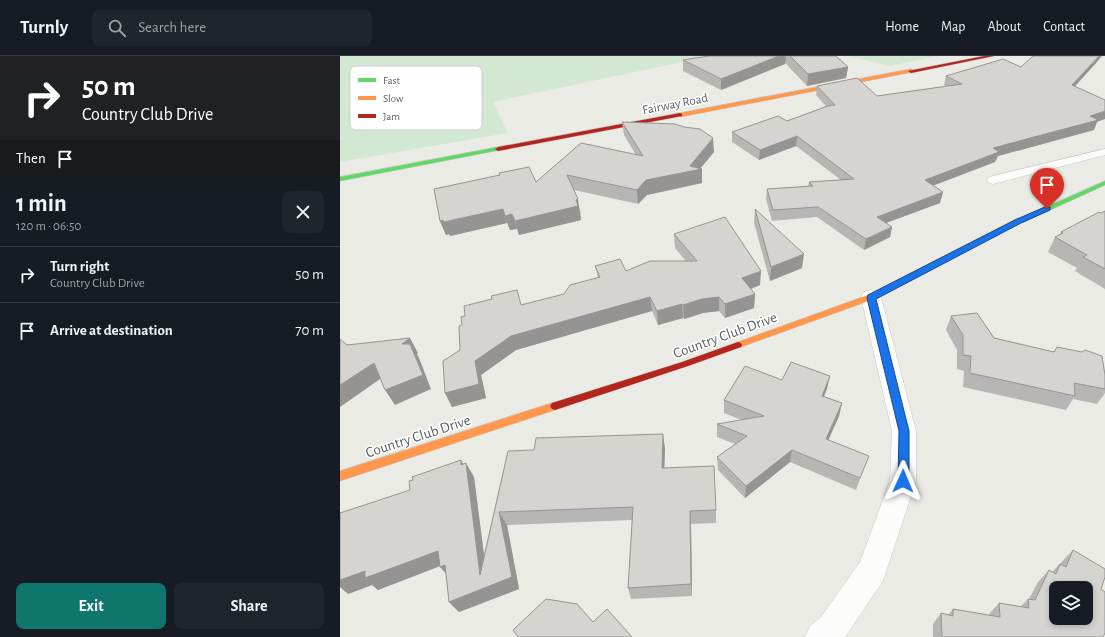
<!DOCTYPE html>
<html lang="en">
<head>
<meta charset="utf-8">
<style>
  :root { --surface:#171b24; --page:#20242c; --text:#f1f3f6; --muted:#9ea1a6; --line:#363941; --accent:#0f766e }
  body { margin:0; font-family:"Alegreya Sans",sans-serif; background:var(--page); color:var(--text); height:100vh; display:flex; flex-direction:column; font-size:15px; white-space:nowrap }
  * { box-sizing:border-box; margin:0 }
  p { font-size:13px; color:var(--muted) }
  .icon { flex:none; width:22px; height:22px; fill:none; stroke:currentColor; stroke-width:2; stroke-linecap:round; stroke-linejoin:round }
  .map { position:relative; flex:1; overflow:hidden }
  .drawer { display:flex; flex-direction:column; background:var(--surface); width:340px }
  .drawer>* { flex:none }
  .banner { background:#202124; color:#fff; overflow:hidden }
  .fabs { position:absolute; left:709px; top:525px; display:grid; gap:8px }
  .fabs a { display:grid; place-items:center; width:44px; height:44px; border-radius:8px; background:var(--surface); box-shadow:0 2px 6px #0003; font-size:20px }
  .pin { position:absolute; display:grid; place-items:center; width:34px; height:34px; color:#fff; margin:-41px -17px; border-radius:50% 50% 50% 0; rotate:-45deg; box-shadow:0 0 4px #0007 }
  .pin .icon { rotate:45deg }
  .me { position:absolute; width:44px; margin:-22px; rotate:1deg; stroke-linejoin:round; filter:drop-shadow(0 0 3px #0008) }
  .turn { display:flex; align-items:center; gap:14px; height:84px; padding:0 16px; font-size:18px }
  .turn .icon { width:52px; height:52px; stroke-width:2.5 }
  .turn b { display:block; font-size:28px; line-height:34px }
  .then { display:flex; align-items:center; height:38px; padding:0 16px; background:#0003; gap:8px; font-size:15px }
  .round { display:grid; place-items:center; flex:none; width:42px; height:42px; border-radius:8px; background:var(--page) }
  .headline { display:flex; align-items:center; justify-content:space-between; height:68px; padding:0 16px }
  h1 { font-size:24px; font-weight:700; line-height:30px }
  .cta { display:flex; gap:8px; margin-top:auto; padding:8px 16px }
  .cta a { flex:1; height:46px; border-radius:8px; background:var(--accent); color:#fff; font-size:16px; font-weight:700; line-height:46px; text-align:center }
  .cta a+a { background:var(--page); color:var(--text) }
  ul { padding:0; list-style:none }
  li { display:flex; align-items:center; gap:12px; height:56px; padding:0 16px; border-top:1px solid var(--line) }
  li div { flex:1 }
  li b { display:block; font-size:15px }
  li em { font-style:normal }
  header { display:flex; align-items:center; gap:24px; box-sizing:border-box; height:56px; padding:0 20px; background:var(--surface); border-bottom:1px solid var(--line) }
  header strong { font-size:19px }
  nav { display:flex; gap:22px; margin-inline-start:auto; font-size:14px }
  .search { width:280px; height:36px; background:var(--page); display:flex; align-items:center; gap:10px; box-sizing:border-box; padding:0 14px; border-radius:8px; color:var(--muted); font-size:15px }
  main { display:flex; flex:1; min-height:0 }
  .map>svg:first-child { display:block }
  .green { fill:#d3e8d2 }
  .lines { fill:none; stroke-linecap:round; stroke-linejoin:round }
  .lane-casing { stroke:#c8c9c8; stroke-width:1 }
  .street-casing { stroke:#c8c9c8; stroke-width:1 }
  .fast-casing { stroke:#c7c8c6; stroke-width:1 }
  .slow-casing { stroke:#c7c8c6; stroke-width:1 }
  .jam-casing { stroke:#c7c8c6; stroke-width:1 }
  .lane { fill:#fcfcfb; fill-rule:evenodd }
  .street { fill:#fcfcfb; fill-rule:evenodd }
  .fast { fill:#63d668; fill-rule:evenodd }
  .slow { fill:#ff974d; fill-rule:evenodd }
  .jam { fill:#b3261e; fill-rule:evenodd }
  .wall { fill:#b7b6b4 }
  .shaded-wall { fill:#959492 }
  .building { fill:#d5d4d1; stroke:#959492; fill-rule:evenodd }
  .route { fill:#1a73e8; stroke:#114b97 }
  .labels { text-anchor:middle; stroke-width:3; stroke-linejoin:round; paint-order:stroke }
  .far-street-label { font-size:13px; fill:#5b5f64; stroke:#fff }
  .street-label { font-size:15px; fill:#5b5f64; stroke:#fff }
  .key { fill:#fff; stroke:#cecfd0; stroke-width:1 }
  .key-label { font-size:11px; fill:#5b5f64 }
</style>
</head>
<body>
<header>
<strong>Turnly</strong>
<div class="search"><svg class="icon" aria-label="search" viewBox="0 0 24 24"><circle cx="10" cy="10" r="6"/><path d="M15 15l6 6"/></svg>Search here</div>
<nav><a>Home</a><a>Map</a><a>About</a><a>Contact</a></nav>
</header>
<main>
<section class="drawer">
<div class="banner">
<div class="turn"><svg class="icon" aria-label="right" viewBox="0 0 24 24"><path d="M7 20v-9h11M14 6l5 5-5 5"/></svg><div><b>50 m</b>Country Club Drive</div></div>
<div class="then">Then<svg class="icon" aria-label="arrive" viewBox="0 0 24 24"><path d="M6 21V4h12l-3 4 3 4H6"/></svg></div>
</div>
<div class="headline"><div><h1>1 min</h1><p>120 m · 06:50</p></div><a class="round"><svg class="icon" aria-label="close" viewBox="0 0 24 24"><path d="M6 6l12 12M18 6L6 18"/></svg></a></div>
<ul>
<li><svg class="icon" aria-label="right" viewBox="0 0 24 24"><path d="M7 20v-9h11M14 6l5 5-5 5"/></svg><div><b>Turn right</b><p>Country Club Drive</p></div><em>50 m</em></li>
<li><svg class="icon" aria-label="arrive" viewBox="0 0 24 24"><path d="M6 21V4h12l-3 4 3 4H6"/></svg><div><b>Arrive at destination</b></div><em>70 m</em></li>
</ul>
<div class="cta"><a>Exit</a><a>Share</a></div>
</section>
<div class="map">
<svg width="765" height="581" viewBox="0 0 765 581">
  <rect width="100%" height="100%" fill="#ebebe6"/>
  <!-- green -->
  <g class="green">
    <path d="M0 0H371L153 46 168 77 0 106Z"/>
    <path d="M508 0H597L550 10Z"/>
  </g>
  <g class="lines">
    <!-- lane casing -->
    <g class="lane-casing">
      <path id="lane" d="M765 93V99L653 128 649 127 647 124 649 121Z"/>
    </g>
    <!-- street casing -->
    <g class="street-casing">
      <path id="street" d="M531 234 538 236 541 241 576 375V425L543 525 505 581H465L470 570 481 561 520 506 550 425 552 375 521 241 524 236Z"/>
    </g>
    <!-- fast casing -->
    <g class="fast-casing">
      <g id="fast">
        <path d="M158 91 160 92V94L0 125V121Z"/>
        <path d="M765 125V129L684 166H678L677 164Z"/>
      </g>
    </g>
    <!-- slow casing -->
    <g class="slow-casing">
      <g id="slow">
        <path d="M571 13 573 14V16L340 61 337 59 340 57Z"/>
        <path d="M678 162H684L685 164 534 243 401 291 398 292 394 289 395 287 528 239Z"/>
        <path d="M215 346 218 347 220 350 218 353 0 425V415Z"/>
      </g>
    </g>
    <!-- jam casing -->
    <g class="jam-casing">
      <g id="jam">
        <path d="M644 0H654L571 17 568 15Z"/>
        <path d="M340 57 342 58V60L158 95 155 93 158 91Z"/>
        <path d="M398 286 401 287 402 289 401 291 348 310 215 354 212 353 210 350 212 347 342 306Z"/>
      </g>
    </g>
    <!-- lane -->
    <use href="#lane" class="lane"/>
    <!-- street -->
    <use href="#street" class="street"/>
    <!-- fast -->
    <use href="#fast" class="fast"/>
    <!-- slow -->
    <use href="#slow" class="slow"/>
    <!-- jam -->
    <use href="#jam" class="jam"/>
  </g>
  <!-- wall -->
  <g class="wall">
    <path d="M369 0H496L508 11 506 22 467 30 445 7V8L381 34 343 15V4Z"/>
    <path d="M756 7 735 30 757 66 754 74 658 100 655 106 593 129 600 147 546 167 552 171 550 181 524 194 477 161 432 165 426 143 427 133 468 130 469 126 501 124 456 90 419 104 392 86V76L447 65 486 50 476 39 477 30 537 40 606 30 604 29 606 20 681 11Z"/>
    <path d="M282 66 374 96 360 112 362 127 307 139 298 148 234 134 241 158H240L241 164 179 179 177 173 170 174 167 167 110 180 109 178 106 179 100 165 196 126 296 99 284 79Z"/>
    <path d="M415 153 462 212 430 225 414 167Z"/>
    <path d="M765 155V233L735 215 737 212 708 196 715 181 719 179 721 176Z"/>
    <path d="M334 178 420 229 411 233 415 238 414 252 385 262 379 255 363 257 344 263 343 262 318 269 312 255 176 294 141 319 146 342 112 351 120 294 182 249 224 238 258 222 255 210 286 215 346 205 335 192Z"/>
    <path d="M611 260 654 282 714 296 717 291 765 319V337L757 348 733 343 726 354 623 331 624 315 617 313V294L606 274Z"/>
    <path d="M442 324 487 333 484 340 502 347 499 360 488 384 524 412 516 434 450 406 405 442 378 414 377 401 395 388 377 381V368L402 364 384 357V344Z"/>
    <path d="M325 392 324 412 376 454V467L351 468 352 540 291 543 288 532 292 464 167 469 179 533 119 556 109 546 106 518 100 510 38 534 32 529 8 538 70 434 121 404 123 408 134 421 144 499 168 395Z"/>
    <path d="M733 494 761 533 763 581H593V568L601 557 608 559 613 553 649 559V558L659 547 680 551 688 543H689L698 526 709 514 712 516Z"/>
  </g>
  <!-- shaded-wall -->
  <g class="shaded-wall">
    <path d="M439 0H446L445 8 381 34V23Z"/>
    <path d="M759 0H762L756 7 728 38 732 29Z"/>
    <path d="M508 11 506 22 467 30 468 18Z"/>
    <path d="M765 55V63L757 66 754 74 658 100 655 106 582 134 585 124 653 92Z"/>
    <path d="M457 80 456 90 419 104 420 94Z"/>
    <path d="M373 82 374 96 360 113H362V127L307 139 298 148 297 134 306 124 350 110Z"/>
    <path d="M603 136 600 147 535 171 537 161Z"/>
    <path d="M238 143 241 164 179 179 175 165Z"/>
    <path d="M163 153 167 167 110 180 109 178 106 179 100 165Z"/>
    <path d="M172 158 177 173 170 174 165 160Z"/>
    <path d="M552 171 550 181 524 194 526 183Z"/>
    <path d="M464 198 462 212 430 225 431 211Z"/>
    <path d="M421 215 420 229 402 236V222Z"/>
    <path d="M415 238 414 252 385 262V248Z"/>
    <path d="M310 241 312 255 176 294 141 319 146 342 112 351 105 337 135 305 171 280Z"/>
    <path d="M379 241V255L363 257 344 263 343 249 362 243Z"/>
    <path d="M342 248 343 262 318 269 317 255Z"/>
    <path d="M70 282 78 297 77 298 79 302 91 333 55 349 45 334 62 288Z"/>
    <path d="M34 307 43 321 0 351V329Z"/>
    <path d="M490 320 487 333 479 352 482 340Z"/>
    <path d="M502 347 499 360 483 396 486 383Z"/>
    <path d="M323 378 325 392 324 425 322 412Z"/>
    <path d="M452 394 450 406 405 442 406 430Z"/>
    <path d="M121 404 127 416 126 407 134 421 148 530 159 456 167 469 179 533 119 556 109 546 140 519Z"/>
    <path d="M350 455 351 468 352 540 351 528Z"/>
    <path d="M98 495 108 507 38 534 32 529 8 538 0 531V524L25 515Z"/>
    <path d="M105 509 110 522 100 511Z"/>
  </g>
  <!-- building -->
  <g class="building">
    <path d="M369 0H439L381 23 343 4Z"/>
    <path d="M450 0H496L508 11 468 18Z"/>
    <path d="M693 0H759L732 29 765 44V55L750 60 758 64 653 92 659 96 585 124 603 136 537 161 552 171 526 183 478 151 433 154 427 133 473 130 469 126 514 123 457 80 420 94 392 76 438 60 447 65 488 50 495 49 477 30 517 22 537 40 622 28 606 20 663 3 681 11Z"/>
    <path d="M282 66 335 68 344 71 360 73 373 82 350 110 362 113 306 124 297 134 227 119 238 143 236 144 238 150 175 165 172 158 165 160 163 153 104 166 103 164 100 165 94 133 160 119 159 117 189 111 196 126 241 87 303 100Z"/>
    <path d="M415 153 464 198 431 211Z"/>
    <path d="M765 155V213L743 201 747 199 715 181 723 177 721 176 759 156 761 157Z"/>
    <path d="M385 161 421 215 402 222 415 238 385 248 379 241 362 243 343 249 342 248 317 255 310 241 171 280 135 305 139 328 105 337 103 305 120 294 119 270 122 269 121 261 125 260 124 250 152 243 151 240 177 234 181 249 224 238 230 229 260 221 255 210 280 203 286 215 310 205H357L334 178Z"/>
    <path d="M637 257 654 282 714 296 717 291 742 296 745 294 762 300 765 319V333L734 327 735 340 630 317 631 300 623 299V279L611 260Z"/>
    <path d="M70 282 62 288H70L83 319 45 334 34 307 0 329V283L7 289Z"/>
    <path d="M451 306 490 320 482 340 502 347 486 383 529 400 520 422 452 394 406 430 377 401 407 380 377 368 424 360 384 344 405 310 442 324Z"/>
    <path d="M323 378 322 412 374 410 376 454 350 455 351 528 288 532 293 451 159 456 172 521 109 546 105 509 100 511 98 495 25 522V515L0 524V457L70 434 69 425 73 424 72 421 121 404V409L126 407 140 519 168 395 194 394 196 382Z"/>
    <path d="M733 494 765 513V521L761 533 765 536V577L763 581H602L601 557 613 560V553L660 561 659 547 689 552 688 543 695 544 709 514 716 518 720 508 726 511ZM716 532H746V562H716Z"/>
    <path d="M206 543 237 548 253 566 267 553 292 581H178L173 574Z"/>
  </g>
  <!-- route -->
  <path class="route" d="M707 150 710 151V154L681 167 536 243 569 375V425L567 429 563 430 559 429 558 425 559 375 527 242 528 239 675 164Z"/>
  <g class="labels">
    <!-- far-street labels -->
    <g class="far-street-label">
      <text transform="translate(335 47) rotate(-11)" y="5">Fairway Road</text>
    </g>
    <!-- street labels -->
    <g class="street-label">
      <text transform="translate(385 279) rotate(-20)" y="5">Country Club Drive</text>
      <text transform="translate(78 380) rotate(-18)" y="5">Country Club Drive</text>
    </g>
  </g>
  <!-- legend -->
  <rect x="10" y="10" width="132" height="64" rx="6" class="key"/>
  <rect x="18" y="22" width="18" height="4" fill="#63d668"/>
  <rect x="18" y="40" width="18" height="4" fill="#ff974d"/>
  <rect x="18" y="58" width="18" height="4" fill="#b3261e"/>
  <g class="key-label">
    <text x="43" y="28">Fast</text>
    <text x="43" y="46">Slow</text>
    <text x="43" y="64">Jam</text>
  </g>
</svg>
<div class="fabs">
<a><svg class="icon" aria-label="layers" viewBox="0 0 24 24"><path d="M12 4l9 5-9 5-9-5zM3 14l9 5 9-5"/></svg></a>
</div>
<div class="pin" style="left:707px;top:153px;background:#d93025"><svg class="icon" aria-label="arrive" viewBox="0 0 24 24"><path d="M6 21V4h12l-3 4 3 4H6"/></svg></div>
<svg class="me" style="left:563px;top:425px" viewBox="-20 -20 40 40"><path d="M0-17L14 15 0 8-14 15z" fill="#1a73e8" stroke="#fff" stroke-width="4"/></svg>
</div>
</main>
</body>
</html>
